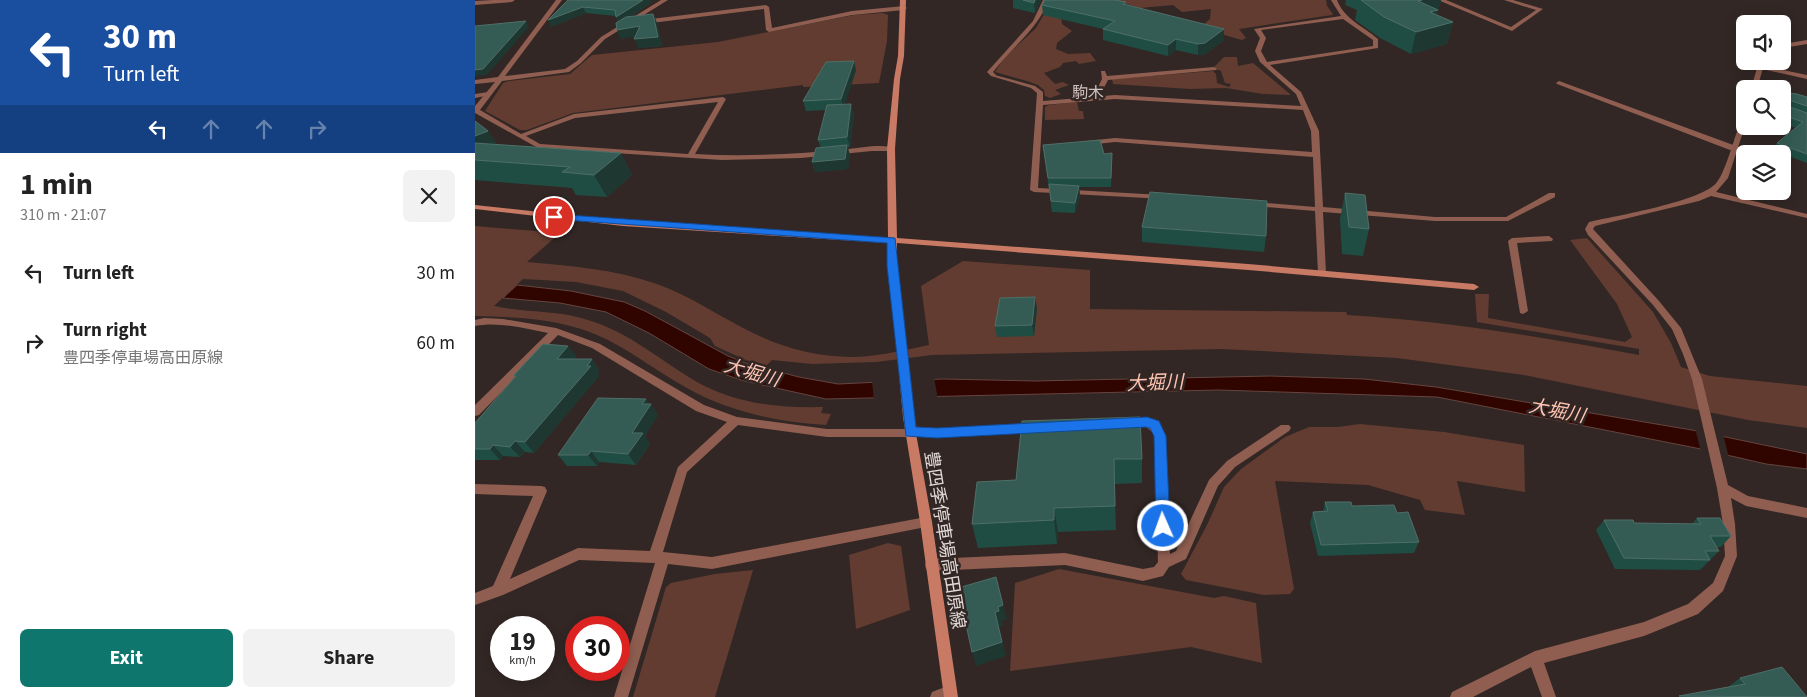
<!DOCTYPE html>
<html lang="en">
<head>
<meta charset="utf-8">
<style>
  :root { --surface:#fff; --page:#f2f2f2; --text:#222; --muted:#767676; --accent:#0f766e }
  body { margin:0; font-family:"Source Sans 3","Noto Sans JP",sans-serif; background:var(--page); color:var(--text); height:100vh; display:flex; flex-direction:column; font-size:19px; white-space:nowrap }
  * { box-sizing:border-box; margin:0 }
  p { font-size:16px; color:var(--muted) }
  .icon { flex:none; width:28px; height:28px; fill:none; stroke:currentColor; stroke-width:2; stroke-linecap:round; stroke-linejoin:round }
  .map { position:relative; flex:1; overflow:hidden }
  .sheet { display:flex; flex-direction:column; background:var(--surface); width:475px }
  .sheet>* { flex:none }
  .hud { background:#1a4fa0; color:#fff; overflow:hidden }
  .buttons { position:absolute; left:1261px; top:15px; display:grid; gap:10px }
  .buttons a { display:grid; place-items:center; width:55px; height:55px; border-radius:8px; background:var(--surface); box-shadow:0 2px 12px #0003; font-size:25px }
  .speed { position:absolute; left:15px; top:616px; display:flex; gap:10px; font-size:25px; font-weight:700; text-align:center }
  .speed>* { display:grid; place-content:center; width:65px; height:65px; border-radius:50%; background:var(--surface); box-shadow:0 2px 12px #0003; line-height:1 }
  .speed small { font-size:12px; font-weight:400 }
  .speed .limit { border:8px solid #d22; background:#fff; color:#111 }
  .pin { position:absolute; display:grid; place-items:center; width:42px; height:42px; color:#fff; margin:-21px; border:2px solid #fff; border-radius:50%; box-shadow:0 1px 5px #0007 }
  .me { position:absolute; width:55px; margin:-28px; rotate:358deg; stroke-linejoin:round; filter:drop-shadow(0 0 4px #0008) }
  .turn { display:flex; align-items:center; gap:18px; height:105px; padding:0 20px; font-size:22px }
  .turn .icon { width:65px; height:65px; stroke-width:2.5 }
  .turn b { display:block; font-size:35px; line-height:42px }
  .lanes { display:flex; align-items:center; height:48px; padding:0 20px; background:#0003; justify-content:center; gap:25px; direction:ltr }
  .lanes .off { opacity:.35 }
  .round { display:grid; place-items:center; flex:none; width:52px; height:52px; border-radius:8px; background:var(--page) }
  .summary { display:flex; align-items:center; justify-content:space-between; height:85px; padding:0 20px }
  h1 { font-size:30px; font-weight:700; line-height:38px }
  .cta { display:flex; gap:10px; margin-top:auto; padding:10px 20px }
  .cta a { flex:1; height:58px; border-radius:8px; background:var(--accent); color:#fff; font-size:20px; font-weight:700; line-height:58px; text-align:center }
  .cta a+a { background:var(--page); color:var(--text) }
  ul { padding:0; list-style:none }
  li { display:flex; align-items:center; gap:15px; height:70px; padding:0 20px }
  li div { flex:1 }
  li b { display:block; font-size:19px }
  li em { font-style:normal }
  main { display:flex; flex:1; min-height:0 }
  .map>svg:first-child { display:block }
  .green { fill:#623c31 }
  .water { fill:#300500; stroke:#654540 }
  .pier { fill:#322724 }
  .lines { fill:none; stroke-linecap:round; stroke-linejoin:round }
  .lane { fill:#8f5e50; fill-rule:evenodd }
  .street { fill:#8f5e50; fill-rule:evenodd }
  .secondary { fill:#c87a64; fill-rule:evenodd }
  .wall { fill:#1f4d44 }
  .shaded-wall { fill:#1e3731 }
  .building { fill:#345c54; stroke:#4f6f68 }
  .route { fill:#1a73e8; stroke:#114b97 }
  .labels { text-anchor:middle; stroke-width:5; stroke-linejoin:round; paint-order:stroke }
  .far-quarter-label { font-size:16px; fill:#cfc1bc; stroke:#322724 }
  .street-label { font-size:18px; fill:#e1d9d7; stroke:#322724 }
  .water-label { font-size:19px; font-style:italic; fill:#ffc3b2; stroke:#322724 }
</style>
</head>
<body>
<main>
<section class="sheet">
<div class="hud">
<div class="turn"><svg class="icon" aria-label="left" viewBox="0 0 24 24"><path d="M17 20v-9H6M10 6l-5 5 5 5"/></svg><div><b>30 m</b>Turn left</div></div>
<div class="lanes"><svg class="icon" aria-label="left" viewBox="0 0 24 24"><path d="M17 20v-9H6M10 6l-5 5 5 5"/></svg><svg class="icon off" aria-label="ahead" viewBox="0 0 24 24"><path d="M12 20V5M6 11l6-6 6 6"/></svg><svg class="icon off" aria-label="ahead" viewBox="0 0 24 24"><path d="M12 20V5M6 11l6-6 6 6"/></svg><svg class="icon off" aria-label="right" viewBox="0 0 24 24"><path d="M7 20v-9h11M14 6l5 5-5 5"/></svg></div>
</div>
<div class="summary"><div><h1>1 min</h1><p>310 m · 21:07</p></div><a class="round"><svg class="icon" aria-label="close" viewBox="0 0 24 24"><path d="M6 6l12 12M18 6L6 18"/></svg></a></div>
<ul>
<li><svg class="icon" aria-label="left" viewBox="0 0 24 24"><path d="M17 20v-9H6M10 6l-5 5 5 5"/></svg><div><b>Turn left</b></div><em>30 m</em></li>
<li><svg class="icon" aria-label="right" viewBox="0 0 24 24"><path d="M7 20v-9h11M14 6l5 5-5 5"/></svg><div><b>Turn right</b><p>豊四季停車場高田原線</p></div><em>60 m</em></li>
</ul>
<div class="cta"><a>Exit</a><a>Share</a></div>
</section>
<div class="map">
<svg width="1332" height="697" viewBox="0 0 1332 697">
  <rect width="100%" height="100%" fill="#322724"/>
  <!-- green -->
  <g class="green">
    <path d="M638 0H851L852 6 858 14 857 15 764 29 771 38 767 40 735 31 728 25 735 19 736 9 707 12 698 5 665 8Z"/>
    <path d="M573 7 586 17 587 24 597 31 582 43 581 49 593 54 615 53 621 61 604 64 601 61 588 63 585 67 569 73 580 84 588 82 594 85 580 90 586 94 575 98 570 96 569 90 563 85 552 81 520 72 529 58 561 28Z"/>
    <path d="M408 13 413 15 412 41 404 83 328 87V85L98 113 52 130H45L10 111 28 83 34 81 95 74 117 55 243 42 379 15Z"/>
    <path d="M749 57H762L763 66 778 63 816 95 788 94 751 88 715 89 638 84 637 79 738 71 741 74 742 83 754 87 756 84 750 83 746 71 738 68Z"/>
    <path d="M602 102 604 111H608L609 119 570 120V107L574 105Z"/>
    <path d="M0 226 85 233 52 262C96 266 139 269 182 284 216 296 245 317 276 332 312 350 354 360 394 356 414 354 434 349 454 345L446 286 488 261 615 270V309L871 312 872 315C971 321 1067 337 1164 355V349L1002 322 1000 294H1014L1013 318 1150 342 1157 337 1142 304 1095 240 1112 238 1178 312 1196 343 1206 367 1235 376 1332 386V428L1273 420 1049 375 922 358 746 349 457 355 401 362 337 364 297 360 291 366 271 360 240 346 235 338 191 312 148 291 101 282 48 279 19 306C50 313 83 310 113 320 154 332 186 361 222 382 261 404 304 408 348 407L346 413 356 414 351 425C303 422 254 412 212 388 177 369 145 341 106 329 72 318 36 317 0 316Z"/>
    <path d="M885 424 969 432 1049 445 1050 492 982 481 990 515 950 510 945 500 893 485 800 481 819 589 815 594 789 595 711 580 706 574 733 523 749 487 766 469 810 437 834 427H863Z"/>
    <path d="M413 543 426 546 435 610 381 629 374 555Z"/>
    <path d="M584 569 739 598 749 596 781 603 787 663 716 647 535 671 540 583Z"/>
    <path d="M278 570 240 697H158L191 587 196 583 240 574Z"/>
  </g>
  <!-- water -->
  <path class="water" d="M42 285 96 291 149 302 170 311 253 356 270 363 324 377 363 384 468 379 560 381 795 376 889 379 961 387 1217 430 1332 454V469L1291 464 1221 448 962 397 743 390 351 399 269 381 234 369 174 333 131 312 85 303 28 298Z"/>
  <!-- pier -->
  <g class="pier">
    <path d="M459 377 463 400 399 401 397 381Z"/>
    <path d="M1220 428 1248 434 1254 458 1226 452Z"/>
  </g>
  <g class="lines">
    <!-- lane -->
    <g class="lane">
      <path d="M568 0H574C562 30 537 47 518 72L521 75 520 76H516L512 72 558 21Z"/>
      <path d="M1284 65 1332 75V79L1282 68 1281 67Z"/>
      <path d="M739 67 742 69 741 70 633 80 623 99 618 98 627 79 626 71H630L632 76Z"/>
      <path d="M1084 81 1261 146 1262 148 1255 150 1082 84 1081 83Z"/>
      <path d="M13 92 15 93V95L0 98V94Z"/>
      <path d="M1074 236 1078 239 1077 241 1042 243 1053 311 1048 314 1045 313 1033 241 1037 238Z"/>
    </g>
    <!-- street -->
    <g class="street">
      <path d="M18 0H40L37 2 0 5V1Z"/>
      <path d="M81 0H87L30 76 90 69 102 61 126 37 186 0H193L130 39 106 63 94 72 27 81 5 110 46 134 99 114 248 97 251 99 220 154C271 157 323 154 374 149 385 148 411 143 420 149L416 151H397L326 158 247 160 63 148 0 113V106L20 82 0 84V80L23 77ZM243 102 213 154 65 144 51 136 100 118Z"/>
      <path d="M856 0H862C869 19 888 26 903 39V48L795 65 826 92 844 131 848 207 960 217H1031L1074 193H1080V197L1033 221H960L848 212 851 273 847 276 843 273 840 211 779 206 775 204 779 202 840 207 838 157 640 142 612 145 608 143 612 141 640 138 837 152 836 131 828 110 640 99 568 105 563 188 687 195H690V199L559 192 555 190 562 93 556 88 516 76V74L560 86 568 92V101L640 95 826 106 821 94 785 62 780 51 785 38 779 29 866 16ZM868 19 898 40V46L792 62 786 51 791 38 786 30Z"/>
      <path d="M963 0H971L1036 27 1061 10 1029 0H1038L1068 9 1037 31Z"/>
      <path d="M291 5 294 7 297 28 377 11 429 6 432 8 429 10 377 15 294 32 291 30 289 9 168 24 165 22 168 20Z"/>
      <path d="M1332 40V44L1308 48V44Z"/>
      <path d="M1284 61H1290L1282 89H1276Z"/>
      <path d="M1270 115V126L1253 178 1241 192 1332 214V218L1236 196 1224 201 1120 226 1118 229 1184 301 1206 328 1227 379 1253 485 1273 496 1332 508V518L1271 506 1256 498 1260 524 1262 556 1248 591 1223 614 1169 636 1069 663 1081 697H1067L1056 667 998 697H975L977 692 1060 651 1169 622 1213 604 1238 583 1250 556 1248 524 1242 488 1217 379 1208 354 1197 329 1178 305 1113 235 1110 229 1114 222C1140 216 1229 201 1242 182 1251 171 1261 132 1267 117Z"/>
      <path d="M9 318 28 319 81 328 125 344 229 405 262 417 352 429H462L559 423 563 424 565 427 563 430 559 431 462 437H352L263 425 212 472 188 552 237 557 451 517 455 518 457 522 455 526 451 527 237 569 193 564 153 697H139L180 563 104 560 28 595 0 605V593L18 586 58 496 0 494V484L66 486 70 487 72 491 35 579 103 548 175 551 203 467 252 422 221 411 117 348 83 335 4 415 0 416V405L73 333C50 329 24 321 0 326V320Z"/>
      <path d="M653 418C671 417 683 419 691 436L695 554 701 551 734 480 752 461 806 425H814L816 428 814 431 760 467 743 486 711 559 694 567 688 576 668 581 590 565 456 571 451 569 450 565 451 561 456 559 590 553 668 569 679 567 683 562 679 436C673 422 661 428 649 425L647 422 649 419Z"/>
      <path d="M475 685 480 687 482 692 480 697H455L457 692Z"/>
    </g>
    <!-- secondary -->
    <path class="secondary" d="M425 0H431L429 56 425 79 420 149 422 238 773 264 999 284 1004 287 999 290 773 270 422 243V266L438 417 457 522 483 697H469L445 522 428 417 414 266 413 243 148 226 0 209V205L148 221 413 238 412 149 419 79 423 56Z"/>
  </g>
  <!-- wall -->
  <g class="wall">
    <path d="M93 0H176L177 2 155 17 178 14 182 23 187 46 163 48 160 36 146 39 142 30 143 22 141 16 111 13 76 27Z"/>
    <path d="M538 0H566L560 13 538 8Z"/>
    <path d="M871 0H966L962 15 978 22 972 44 936 54 905 38 880 20 882 10 870 5Z"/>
    <path d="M651 2V5L749 29V40L729 55H723L701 50 693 56 628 40V29L568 15 567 5Z"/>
    <path d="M381 70 370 104 379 113 375 147H372L375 155 373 169 340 172 337 162 346 148 343 140 351 110 331 111 328 101Z"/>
    <path d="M1308 97H1332V163L1297 150 1302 143 1321 128 1308 123Z"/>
    <path d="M0 121 13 131 21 143 18 144 146 153 157 175 132 197 101 195 97 188 0 180Z"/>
    <path d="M568 145 629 154 637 162 636 187H604L605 196 600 213 577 212Z"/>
    <path d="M870 193 894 229 888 256 867 254 865 219Z"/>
    <path d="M667 227 791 236 789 252 667 242Z"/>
    <path d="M562 308 559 336 522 337 520 326Z"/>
    <path d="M93 346 101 356 99 359H117L124 370 122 373 124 376 59 453 50 452 45 457 28 456 25 460H0V423L40 377 39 375Z"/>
    <path d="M175 404 183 415 170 436 175 444 161 465 124 462 122 466H92L83 455Z"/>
    <path d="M547 421 667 459V483L640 484 641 530 583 532 582 544 503 548 497 524 541 480Z"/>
    <path d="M850 502 922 513 944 542 939 553 843 556 835 523 838 512H848Z"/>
    <path d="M1222 518 1256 536 1246 547H1241L1244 551 1225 570 1140 569 1121 530 1129 520 1159 523 1217 524Z"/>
    <path d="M1265 678 1332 697H1203L1253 687Z"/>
  </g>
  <!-- shaded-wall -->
  <g class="shaded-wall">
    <path d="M168 0H176L177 2 144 24 141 17Z"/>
    <path d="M560 0H566L560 13 559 3Z"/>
    <path d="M947 0H966L959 27 978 22 972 44 936 54 941 32 943 1Z"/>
    <path d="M108 7 111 13 76 27 73 20Z"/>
    <path d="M178 14 182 23 187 46 163 48 159 39Z"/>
    <path d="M51 21 54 27 12 75 0 76V70Z"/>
    <path d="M165 26 169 35 146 39 142 30Z"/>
    <path d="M749 29V40L729 55H723V44Z"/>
    <path d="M701 39V50L693 56V45Z"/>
    <path d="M379 61 381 70 369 109 366 99Z"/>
    <path d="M376 104 379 113 375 147 372 137Z"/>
    <path d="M13 131 21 143 0 151V136Z"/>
    <path d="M372 145 375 155 373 169 340 172 337 162Z"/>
    <path d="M146 153 157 175 132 197 119 175Z"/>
    <path d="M604 186 605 196 600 213V203Z"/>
    <path d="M560 297 562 308 559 336 557 325Z"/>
    <path d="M93 346 101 356 90 370 82 359Z"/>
    <path d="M117 359 124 370 122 373 124 376 59 453 50 442Z"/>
    <path d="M171 399 175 405 176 404 183 415 170 436 175 444 161 465 153 454 157 433 167 404Z"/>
    <path d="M40 441 50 452 45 457 35 447Z"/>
    <path d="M18 445 28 456 25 460 15 449Z"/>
    <path d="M116 451 124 462 122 466 113 455Z"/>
    <path d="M639 459 640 484 641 530 640 506Z"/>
    <path d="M579 508 583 532 582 544 579 520Z"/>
    <path d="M521 577 532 619 527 621 528 626H524L531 656 501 666 497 652 523 607Z"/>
  </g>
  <!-- building -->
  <g class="building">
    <path d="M93 0H168L141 17 140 10 108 7 73 20Z"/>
    <path d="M548 0H560L559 3Z"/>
    <path d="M570 0H639L651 2 648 4 749 29 730 43 723 44 701 39 693 45 628 29 640 21 567 5Z"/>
    <path d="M886 0H947L943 1 963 10 955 12 978 22 941 32 909 17Z"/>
    <path d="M178 14 183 37 159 39 165 26 142 30 141 23 151 17Z"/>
    <path d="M51 21 8 69 0 70V26Z"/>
    <path d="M379 61 366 99 328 101 351 62Z"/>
    <path d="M1315 93 1322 94 1332 97V106L1311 99 1312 106 1332 113V154L1302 143 1328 122 1308 115V97Z"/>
    <path d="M376 104 372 137 343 140 352 105Z"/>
    <path d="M0 121 13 131 0 136Z"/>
    <path d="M625 140 629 154 637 153 636 178H573L568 145Z"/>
    <path d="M0 143 146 153 119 175 87 172 95 167 0 160Z"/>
    <path d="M372 145 370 159 337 162 341 148Z"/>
    <path d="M574 184 604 186 600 203 576 201Z"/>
    <path d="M675 192 792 201 791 236 667 227Z"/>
    <path d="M870 193 890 195 894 229 874 227Z"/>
    <path d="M560 297 557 325 520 326 525 298Z"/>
    <path d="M68 344 93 346 82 359H117L112 366H116L50 442 40 441 35 447 18 445 15 449H0V423L41 376 39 375Z"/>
    <path d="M123 398 171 399 167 404H176L157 433H168L153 454 116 451 113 455H83Z"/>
    <path d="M665 417 667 459H639L640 506 579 508V520L497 524 502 482 541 480 547 421Z"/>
    <path d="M850 502H876L877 506 919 505 922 513 933 512 944 542 846 545 838 512 853 511Z"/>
    <path d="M1222 518H1245L1256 536H1235L1244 551H1230L1235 560 1149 558 1129 520H1158L1159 523 1226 524Z"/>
    <path d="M521 577 528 605 523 607 524 611 520 612 527 642 497 652 483 588Z"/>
    <path d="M1307 667 1332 697 1204 696 1270 684 1265 678Z"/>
  </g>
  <!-- route -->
  <path class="route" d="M79 214 420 238 441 427 462 428 672 417 684 421 691 436 695 526 693 531 688 532 683 531 681 526 679 436 675 428 671 427 462 438 431 436 412 266V243L76 219 74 217Z"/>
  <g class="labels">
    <!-- far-quarter labels -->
    <g class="far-quarter-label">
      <text x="613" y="98">駒木</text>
    </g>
    <!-- street labels -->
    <g class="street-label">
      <text transform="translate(470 540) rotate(81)" y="6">豊四季停車場高田原線</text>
    </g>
    <!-- water labels -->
    <g class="water-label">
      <text transform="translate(277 372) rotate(16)" y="7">大堀川</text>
      <text transform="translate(680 382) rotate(-2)" y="7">大堀川</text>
      <text transform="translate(1082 410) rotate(11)" y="7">大堀川</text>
    </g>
  </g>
</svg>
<div class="buttons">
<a><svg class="icon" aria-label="sound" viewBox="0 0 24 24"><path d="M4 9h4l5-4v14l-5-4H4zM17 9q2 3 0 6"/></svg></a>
<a><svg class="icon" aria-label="search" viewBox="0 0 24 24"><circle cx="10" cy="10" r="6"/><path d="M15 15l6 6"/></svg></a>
<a><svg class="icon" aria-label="layers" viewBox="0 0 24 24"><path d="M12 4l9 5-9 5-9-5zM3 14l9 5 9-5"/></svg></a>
</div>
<div class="speed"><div>19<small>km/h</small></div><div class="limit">30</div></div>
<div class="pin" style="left:79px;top:217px;background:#d93025"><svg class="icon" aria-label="arrive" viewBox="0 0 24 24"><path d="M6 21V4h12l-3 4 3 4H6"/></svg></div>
<svg class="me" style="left:688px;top:526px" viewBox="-20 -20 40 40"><circle r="17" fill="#1a73e8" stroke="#fff" stroke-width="3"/><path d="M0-11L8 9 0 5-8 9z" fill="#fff"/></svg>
</div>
</main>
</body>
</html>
